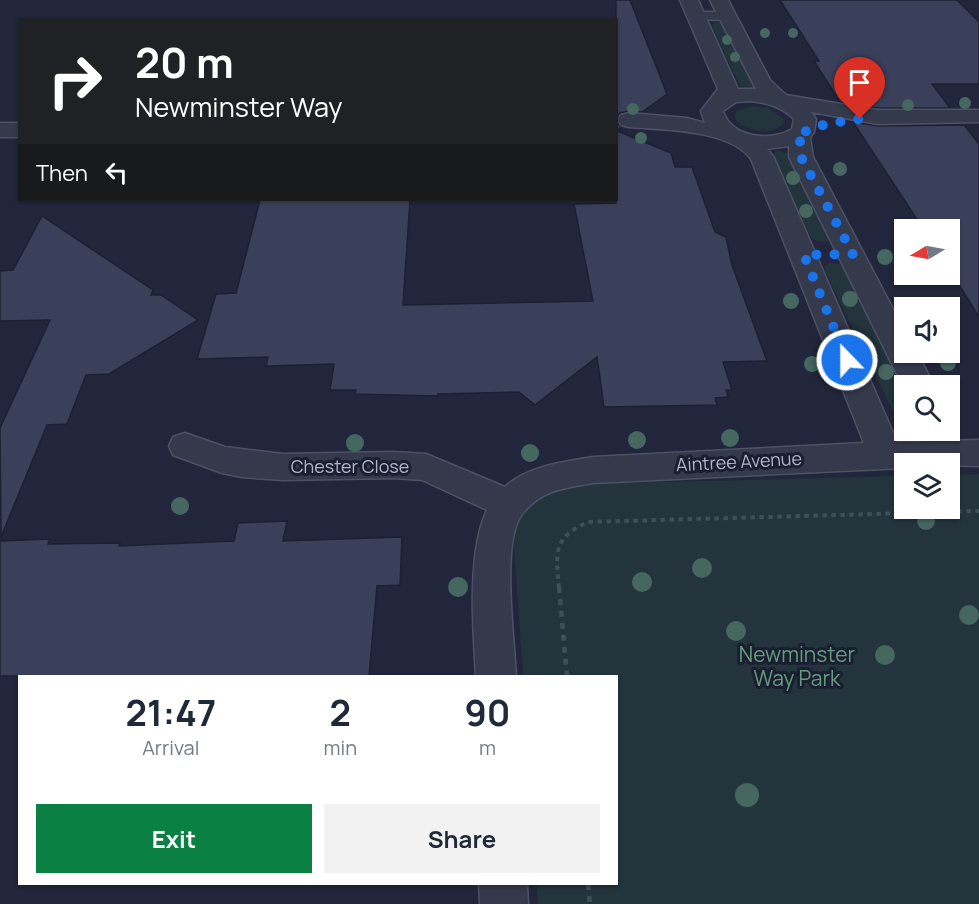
<!DOCTYPE html>
<html lang="en">
<head>
<meta charset="utf-8">
<style>
  :root { --surface:#fff; --page:#f2f2f3; --text:#1f2937; --muted:#747a83; --accent:#0b8043 }
  body { margin:0; font-family:Manrope,sans-serif; background:var(--page); color:var(--text); height:100vh; display:flex; flex-direction:column; font-size:22px; white-space:nowrap }
  * { box-sizing:border-box; margin:0 }
  p { font-size:20px; color:var(--muted) }
  .icon { flex:none; width:33px; height:33px; fill:none; stroke:currentColor; stroke-width:2; stroke-linecap:round; stroke-linejoin:round }
  .map { position:relative; flex:1; overflow:hidden }
  .details { position:absolute; left:18px; top:675px; width:600px; height:210px; display:flex; flex-direction:column; background:var(--surface); border-radius:0px; box-shadow:0 2px 4px #0004 }
  .details>* { flex:none }
  .guide { position:absolute; left:18px; top:18px; width:600px; height:183px; border-radius:0px; box-shadow:0 2px 4px #0004; background:#202124; color:#fff; overflow:hidden }
  .needle { width:39px; rotate:260deg }
  .controls { position:absolute; left:894px; top:219px; display:grid; gap:12px }
  .controls a { display:grid; place-items:center; width:66px; height:66px; border-radius:0px; background:var(--surface); box-shadow:0 2px 4px #0004; font-size:30px }
  .pin { position:absolute; display:grid; place-items:center; width:51px; height:51px; color:#fff; margin:-62px -26px; border-radius:50% 50% 50% 0; rotate:-45deg; box-shadow:0 0 6px #0007 }
  .pin .icon { rotate:45deg }
  .me { position:absolute; width:66px; margin:-33px; rotate:338deg; stroke-linejoin:round; filter:drop-shadow(0 0 4px #0008) }
  .turn { display:flex; align-items:center; gap:21px; height:126px; padding:0 18px; font-size:27px }
  .turn .icon { width:78px; height:78px; stroke-width:2.5 }
  .turn b { display:block; font-size:42px; line-height:51px }
  .then { display:flex; align-items:center; height:57px; padding:0 18px; background:#0003; gap:12px; font-size:22px }
  .eta { display:flex; justify-content:space-evenly; align-items:center; height:102px; text-align:center }
  .eta b { font-size:36px; font-weight:700; line-height:42px }
  .action { display:flex; gap:12px; margin-top:auto; padding:12px 18px }
  .action a { flex:1; height:69px; border-radius:0px; background:var(--accent); color:#fff; font-size:24px; font-weight:700; line-height:69px; text-align:center }
  .action a+a { background:var(--page); color:var(--text) }
  .map>svg:first-child { display:block }
  .green { fill:#23343d }
  .building { fill:#3b405a; stroke:#1c2033; stroke-width:1.5 }
  .lines { fill:none; stroke-linecap:round; stroke-linejoin:round }
  .service-casing { stroke:#4d5164; stroke-width:3 }
  .minor-casing { stroke:#4d5164; stroke-width:3 }
  .path-far1 { stroke:#3e5057; stroke-width:4; stroke-dasharray:4.5 4.5; stroke-linecap:butt }
  .path { stroke:#3e5057; stroke-width:4.5; stroke-dasharray:6 6; stroke-linecap:butt }
  .service { fill:#35394c; fill-rule:evenodd }
  .minor { fill:#35394c; fill-rule:evenodd }
  .tree { fill:#466660 }
  .route { stroke:#1a73e8; stroke-width:10; stroke-dasharray:0 18 }
  .labels { text-anchor:middle; stroke-width:6; stroke-linejoin:round; paint-order:stroke }
  .street-label { font-size:18px; fill:#b0b4c8; stroke:#1a1e31 }
  .near-park-label { font-size:21px; fill:#659a7d; stroke:#1a1e31 }
</style>
</head>
<body>
<div class="map">
<svg width="979" height="904" viewBox="0 0 979 904">
  <rect width="100%" height="100%" fill="#21263c"/>
  <!-- green -->
  <g class="green">
    <path d="M714 22 725 23 756 87 752 90 740 86 712 26Z"/>
    <path d="M753 106 769 108 784 119V123C771 137 746 132 735 119L736 111Z"/>
    <path d="M778 150 789 154 831 239C824 244 817 242 811 237L771 155Z"/>
    <path d="M831 263 839 264 846 269 904 388V414L895 412 892 409 825 271V266Z"/>
    <path d="M979 474V904H538L537 884H616V676H523L514 545C519 496 540 494 583 484L904 476V508H950V475Z"/>
  </g>
  <!-- building -->
  <g class="building">
    <path d="M616 0H630L667 94 642 112 628 111 620 113 616 118Z"/>
    <path d="M780 0H957L979 22V84H932L950 108H878L840 102 814 61H819Z"/>
    <path d="M616 122 621 127 617 131 671 153 675 167H692L715 232 726 237 732 265 767 361 723 362 732 390H726L728 397 715 398 717 405 604 407 597 357 535 405 519 392 438 394V396L355 394 356 390H330L334 364 266 366 268 357 197 359 216 294 236 293 260 200H410L403 305 593 301 574 204 616 203Z"/>
    <path d="M853 122 878 126 964 125 979 144V317L950 270V230H924Z"/>
    <path d="M42 216 153 290 151 295H161L198 320 109 374 86 375 67 424 47 425 1 537 0 428 50 320 0 321V271L13 270Z"/>
    <path d="M287 521 283 541 402 537 400 585 377 586 369 676H0V541L50 539 48 544 120 543 119 546 234 541 238 523Z"/>
  </g>
  <g class="lines">
    <!-- service casing -->
    <g class="service-casing">
      <path id="service" d="M696 12H726L733 16 726 20 691 19 689 16Z"/>
    </g>
    <!-- minor casing -->
    <g class="minor-casing">
      <g id="minor">
        <path d="M680 0H698L738 89H756L710 0H728L770 80 786 95 878 110H979V122L878 124 811 112 816 119 814 132 810 138 813 157 904 330V352H917L934 386H904V388L789 157V146L767 149 774 158 897 442 979 440V466L904 464V468L593 483C572 487 549 489 533 503 527 508 521 514 518 521 503 554 514 637 516 676H476C473 630 467 552 487 510L422 480 393 478 283 480 242 477 222 473 173 455 169 446 173 437 185 433 225 447 283 454 393 452 426 454 505 487C527 466 564 462 593 457L864 443 751 159C729 129 663 130 629 127L621 125 618 120 621 115 629 113 687 118 705 123 701 111 718 89ZM751 101C768 103 782 107 794 119L792 129C771 142 731 138 723 111L736 102Z"/>
        <rect x="0" y="123" width="20" height="14"/>
        <path d="M479 884H527L528 904H480Z"/>
      </g>
    </g>
    <!-- path-far1 -->
    <path class="path-far1" d="M559 588C556 553 552 538 588 522L979 511"/>
    <!-- path -->
    <g class="path">
      <path d="M559 587 567 676"/>
      <path d="M588 884 590 904"/>
    </g>
    <!-- service -->
    <use href="#service" class="service"/>
    <!-- minor -->
    <use href="#minor" class="minor"/>
  </g>
  <!-- trees -->
  <g class="tree">
    <circle cx="765" cy="33" r="5"/>
    <circle cx="793" cy="33" r="5"/>
    <circle cx="727" cy="40" r="5"/>
    <circle cx="735" cy="57" r="5"/>
    <circle cx="965" cy="103" r="6"/>
    <circle cx="908" cy="105" r="6"/>
    <circle cx="633" cy="109" r="6"/>
    <circle cx="641" cy="138" r="6"/>
    <circle cx="840" cy="169" r="7"/>
    <circle cx="793" cy="178" r="7"/>
    <circle cx="806" cy="211" r="7"/>
    <circle cx="885" cy="257" r="8"/>
    <circle cx="850" cy="299" r="8"/>
    <circle cx="791" cy="301" r="8"/>
    <circle cx="948" cy="363" r="8"/>
    <circle cx="812" cy="364" r="8"/>
    <circle cx="886" cy="372" r="8"/>
    <circle cx="730" cy="438" r="9"/>
    <circle cx="637" cy="440" r="9"/>
    <circle cx="355" cy="443" r="9"/>
    <circle cx="530" cy="453" r="9"/>
    <circle cx="180" cy="506" r="9"/>
    <circle cx="926" cy="521" r="9"/>
    <circle cx="702" cy="568" r="10"/>
    <circle cx="642" cy="582" r="10"/>
    <circle cx="458" cy="587" r="10"/>
    <circle cx="969" cy="615" r="10"/>
    <circle cx="736" cy="631" r="10"/>
    <circle cx="885" cy="655" r="10"/>
    <circle cx="747" cy="795" r="12"/>
  </g>
  <g class="lines">
    <!-- route -->
    <path class="route" d="M847 360 804 255 853 254 801 157 800 140 796 137C814 124 838 122 860 119"/>
  </g>
  <g class="labels">
    <!-- street labels -->
    <g class="street-label">
      <text transform="translate(739 462) rotate(-3)" y="6">Aintree Avenue</text>
      <text x="350" y="473">Chester Close</text>
    </g>
    <!-- near-park labels -->
    <g class="near-park-label">
      <text x="797" y="662">Newminster<tspan x="797" dy="24">Way Park</tspan></text>
    </g>
  </g>
</svg>
<div class="controls">
<a><svg class="needle" viewBox="-14 -14 28 28"><path d="M0-13l5 13h-10z" fill="#e53935"/><path d="M0 13l5-13h-10z" fill="#747a83"/></svg></a>
<a><svg class="icon" aria-label="sound" viewBox="0 0 24 24"><path d="M4 9h4l5-4v14l-5-4H4zM17 9q2 3 0 6"/></svg></a>
<a><svg class="icon" aria-label="search" viewBox="0 0 24 24"><circle cx="10" cy="10" r="6"/><path d="M15 15l6 6"/></svg></a>
<a><svg class="icon" aria-label="layers" viewBox="0 0 24 24"><path d="M12 4l9 5-9 5-9-5zM3 14l9 5 9-5"/></svg></a>
</div>
<div class="pin" style="left:860px;top:119px;background:#d93025"><svg class="icon" aria-label="arrive" viewBox="0 0 24 24"><path d="M6 21V4h12l-3 4 3 4H6"/></svg></div>
<svg class="me" style="left:847px;top:360px" viewBox="-20 -20 40 40"><circle r="17" fill="#1a73e8" stroke="#fff" stroke-width="3"/><path d="M0-11L8 9 0 5-8 9z" fill="#fff"/></svg>
<div class="guide">
<div class="turn"><svg class="icon" aria-label="right" viewBox="0 0 24 24"><path d="M7 20v-9h11M14 6l5 5-5 5"/></svg><div><b>20 m</b>Newminster Way</div></div>
<div class="then">Then<svg class="icon" aria-label="left" viewBox="0 0 24 24"><path d="M17 20v-9H6M10 6l-5 5 5 5"/></svg></div>
</div>
<section class="details">
<div class="eta">
<div><b>21:47</b><p>Arrival</p></div>
<div><b>2</b><p>min</p></div>
<div><b>90</b><p>m</p></div>
</div>
<div class="action"><a>Exit</a><a>Share</a></div>
</section>
</div>
</body>
</html>
